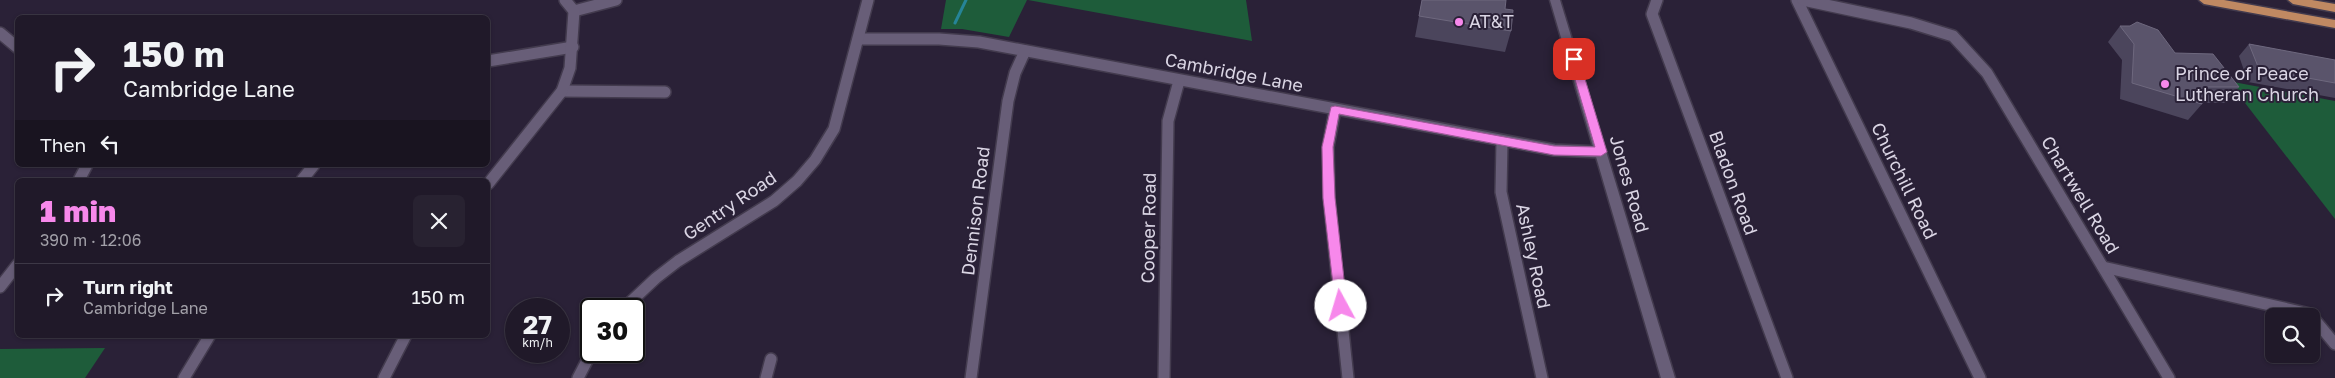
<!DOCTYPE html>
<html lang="en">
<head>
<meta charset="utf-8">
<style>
  :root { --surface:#201929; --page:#282231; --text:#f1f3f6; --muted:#a2a0a8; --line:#3d3846; --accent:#f788eb }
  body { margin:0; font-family:"Golos Text",sans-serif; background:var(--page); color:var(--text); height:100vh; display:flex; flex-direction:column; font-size:19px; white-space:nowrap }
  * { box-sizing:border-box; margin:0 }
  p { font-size:16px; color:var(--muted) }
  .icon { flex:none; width:28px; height:28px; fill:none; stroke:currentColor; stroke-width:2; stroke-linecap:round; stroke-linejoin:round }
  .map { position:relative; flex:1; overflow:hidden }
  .sheet { position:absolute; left:15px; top:178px; width:475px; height:160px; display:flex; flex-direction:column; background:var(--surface); border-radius:8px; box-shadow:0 1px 4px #0004,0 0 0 1px var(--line) }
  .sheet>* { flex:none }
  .hud { position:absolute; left:15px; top:15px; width:475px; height:152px; border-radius:8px; box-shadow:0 1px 4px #0004,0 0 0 1px var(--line); background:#201929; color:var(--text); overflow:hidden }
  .controls { position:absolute; left:2265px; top:308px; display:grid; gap:10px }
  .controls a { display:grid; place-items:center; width:55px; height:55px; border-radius:8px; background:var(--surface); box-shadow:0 1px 4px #0004,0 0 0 1px var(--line); font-size:25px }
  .speed { position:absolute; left:505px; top:298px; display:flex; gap:10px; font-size:25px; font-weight:700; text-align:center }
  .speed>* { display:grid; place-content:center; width:65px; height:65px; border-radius:50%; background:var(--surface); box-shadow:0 1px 4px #0004,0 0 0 1px var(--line); line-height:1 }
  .speed small { font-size:12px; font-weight:400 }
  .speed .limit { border:2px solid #111; border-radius:8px; background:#fff; color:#111 }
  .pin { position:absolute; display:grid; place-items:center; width:42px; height:42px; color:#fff; margin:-21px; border-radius:10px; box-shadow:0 2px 8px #0006 }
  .me { position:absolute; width:55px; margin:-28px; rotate:354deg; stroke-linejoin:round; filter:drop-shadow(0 0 4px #0008) }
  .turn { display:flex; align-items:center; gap:18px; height:105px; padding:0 25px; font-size:22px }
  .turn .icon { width:65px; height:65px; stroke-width:2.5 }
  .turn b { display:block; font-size:35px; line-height:42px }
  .then { display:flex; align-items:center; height:48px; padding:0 25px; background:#0003; gap:10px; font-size:19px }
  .round { display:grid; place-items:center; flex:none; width:52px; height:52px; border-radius:8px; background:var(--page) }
  .summary { display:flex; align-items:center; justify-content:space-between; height:85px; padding:0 25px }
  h1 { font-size:30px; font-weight:800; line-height:38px; color:var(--accent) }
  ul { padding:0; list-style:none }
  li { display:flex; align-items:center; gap:15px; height:65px; padding:0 25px; border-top:1px solid var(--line) }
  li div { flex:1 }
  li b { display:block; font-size:19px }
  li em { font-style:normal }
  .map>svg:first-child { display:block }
  .green { fill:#1e5c3a }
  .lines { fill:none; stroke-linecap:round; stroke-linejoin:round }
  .stream { stroke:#268497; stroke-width:3 }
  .minor-casing { stroke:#433b4e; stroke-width:14 }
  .tertiary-casing { stroke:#433b4e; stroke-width:3 }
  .primary-casing { stroke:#433b4e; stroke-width:3 }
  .minor { stroke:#685e78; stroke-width:11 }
  .tertiary { fill:#685e78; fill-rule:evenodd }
  .primary { fill:#c08962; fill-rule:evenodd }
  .wall { fill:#4b455c }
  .building { fill:#5a546b; stroke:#6e687e }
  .route { fill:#f788eb; stroke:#a15899 }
  .poi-dot { fill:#f788eb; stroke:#2a2137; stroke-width:2 }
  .labels { text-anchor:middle; stroke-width:4; stroke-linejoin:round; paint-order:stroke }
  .poi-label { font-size:18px; fill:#dad5e4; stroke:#2a2137; text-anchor:start }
  .street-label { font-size:18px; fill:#dad5e4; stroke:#2a2137 }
</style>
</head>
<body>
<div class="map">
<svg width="2335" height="378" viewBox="0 0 2335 378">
  <rect width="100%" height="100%" fill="#2a2137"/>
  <!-- green -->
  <g class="green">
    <path d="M946 0H1027L1009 37 962 29H941Z"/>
    <path d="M1028 0H1246L1252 41Z"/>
    <path d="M2228 81 2335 101V219Z"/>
    <path d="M105 348 85 378H0V349Z"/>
  </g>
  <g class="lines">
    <!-- stream -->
    <path class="stream" d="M955 23 966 0"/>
    <!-- minor casing -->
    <g class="minor-casing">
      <g id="minor">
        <path d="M1657 0 1652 14 1787 378"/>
        <path d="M1797 0 1980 378"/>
        <path d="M1803 0 1911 23 1953 36 1987 73 2169 378"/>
        <path d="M574 11 616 0"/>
        <path d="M0 33 18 48"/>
        <path d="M859 39H939L979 42 1554 150 1601 152"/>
        <path d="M488 61 573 47"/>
        <path d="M562 91 665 92"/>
        <path d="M1335 110 1328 147 1329 198 1348 378"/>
        <path d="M1502 141 1501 192 1542 378"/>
        <path d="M79 180 87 165"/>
        <path d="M302 180 314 165"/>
        <path d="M488 184 562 91 570 68 574 11 565 0"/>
        <path d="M2103 267 2310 314 2335 344"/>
        <path d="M0 287 18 264"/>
        <path d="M623 309 656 278 678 261 774 201 797 181 815 160 834 129 868 0"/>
        <path d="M184 378 210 335"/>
        <path d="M384 378 406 335"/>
        <path d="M578 378 592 351"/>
        <path d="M766 378 771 359"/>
        <path d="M971 378 1008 101 1015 73 1025 51"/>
        <path d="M1164 378 1168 121 1179 81"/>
      </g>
    </g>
    <!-- tertiary casing -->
    <g class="tertiary-casing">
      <path id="tertiary" d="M1550 0H1560L1675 378H1661Z"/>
    </g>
    <!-- primary casing -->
    <g class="primary-casing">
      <g id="primary">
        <path d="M2199 0H2224L2335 20V28L2204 4Z"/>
        <path d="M2288 0H2312L2335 4V12L2293 4Z"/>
      </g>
    </g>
    <!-- minor -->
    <use href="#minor" class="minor"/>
    <!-- tertiary -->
    <use href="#tertiary" class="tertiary"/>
    <!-- primary -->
    <use href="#primary" class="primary"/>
  </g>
  <!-- wall -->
  <g class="wall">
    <path d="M1422 0 1505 9 1511 31 1505 52 1415 37Z"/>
    <path d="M2120 26 2175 53 2239 87 2225 103H2202V104L2188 120 2120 99 2122 60 2108 42Z"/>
    <path d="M2249 44 2335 60V98L2248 82 2239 56Z"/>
  </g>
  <!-- building -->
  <g class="building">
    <path d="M1422 0H1506L1505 9 1513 10 1511 31 1419 16Z"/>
    <path d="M2137 22 2158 30 2175 53 2213 54 2239 87H2204L2205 98 2201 97 2202 104 2132 83 2134 44 2120 26H2130Z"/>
    <path d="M2249 44 2335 60V83L2259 69Z"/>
  </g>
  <!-- route -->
  <path class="route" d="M1574 56 1579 59 1607 152 1601 156 1554 155 1339 114 1333 147 1335 198 1347 306 1345 310H1336L1323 198 1322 147 1331 107 1335 106 1554 146 1595 147 1569 59Z"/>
  <!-- markers -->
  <g class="poi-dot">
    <circle cx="1459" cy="22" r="5"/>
    <circle cx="2165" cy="84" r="5"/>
  </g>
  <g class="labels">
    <!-- poi labels -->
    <g class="poi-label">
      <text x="1469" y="28">AT&amp;T</text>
      <text x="2175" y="80">Prince of Peace<tspan x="2175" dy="21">Lutheran Church</tspan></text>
    </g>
    <!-- street labels -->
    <g class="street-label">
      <text transform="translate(1234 73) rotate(11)" y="6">Cambridge Lane</text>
      <text transform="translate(1904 181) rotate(64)" y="6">Churchill Road</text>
      <text transform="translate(1733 183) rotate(70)" y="6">Bladon Road</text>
      <text transform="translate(1629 184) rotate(74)" y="6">Jones Road</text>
      <text transform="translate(2080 195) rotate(59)" y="6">Chartwell Road</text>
      <text transform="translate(730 206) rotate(-34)" y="6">Gentry Road</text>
      <text transform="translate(976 211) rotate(-83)" y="6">Dennison Road</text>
      <text transform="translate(1149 228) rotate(-89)" y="6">Cooper Road</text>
      <text transform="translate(1533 256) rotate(78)" y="6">Ashley Road</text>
    </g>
  </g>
</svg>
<div class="controls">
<a><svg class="icon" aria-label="search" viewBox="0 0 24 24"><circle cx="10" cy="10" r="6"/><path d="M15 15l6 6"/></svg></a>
</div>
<div class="speed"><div>27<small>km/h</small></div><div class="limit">30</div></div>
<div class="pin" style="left:1574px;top:59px;background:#d93025"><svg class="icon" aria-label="arrive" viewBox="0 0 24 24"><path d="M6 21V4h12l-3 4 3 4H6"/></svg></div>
<svg class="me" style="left:1341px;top:306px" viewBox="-20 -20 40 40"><circle r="19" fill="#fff"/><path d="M0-13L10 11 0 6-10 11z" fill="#f788eb"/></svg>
<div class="hud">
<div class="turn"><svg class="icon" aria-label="right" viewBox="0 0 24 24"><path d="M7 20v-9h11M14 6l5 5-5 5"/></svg><div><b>150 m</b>Cambridge Lane</div></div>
<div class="then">Then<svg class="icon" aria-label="left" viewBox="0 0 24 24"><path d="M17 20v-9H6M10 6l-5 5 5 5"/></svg></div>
</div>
<section class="sheet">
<div class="summary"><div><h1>1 min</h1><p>390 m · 12:06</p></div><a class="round"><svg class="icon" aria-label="close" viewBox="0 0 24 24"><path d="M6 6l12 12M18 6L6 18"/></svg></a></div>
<ul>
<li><svg class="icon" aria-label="right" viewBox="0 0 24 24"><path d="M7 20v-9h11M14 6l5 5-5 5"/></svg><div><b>Turn right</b><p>Cambridge Lane</p></div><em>150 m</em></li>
</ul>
</section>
</div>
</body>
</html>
